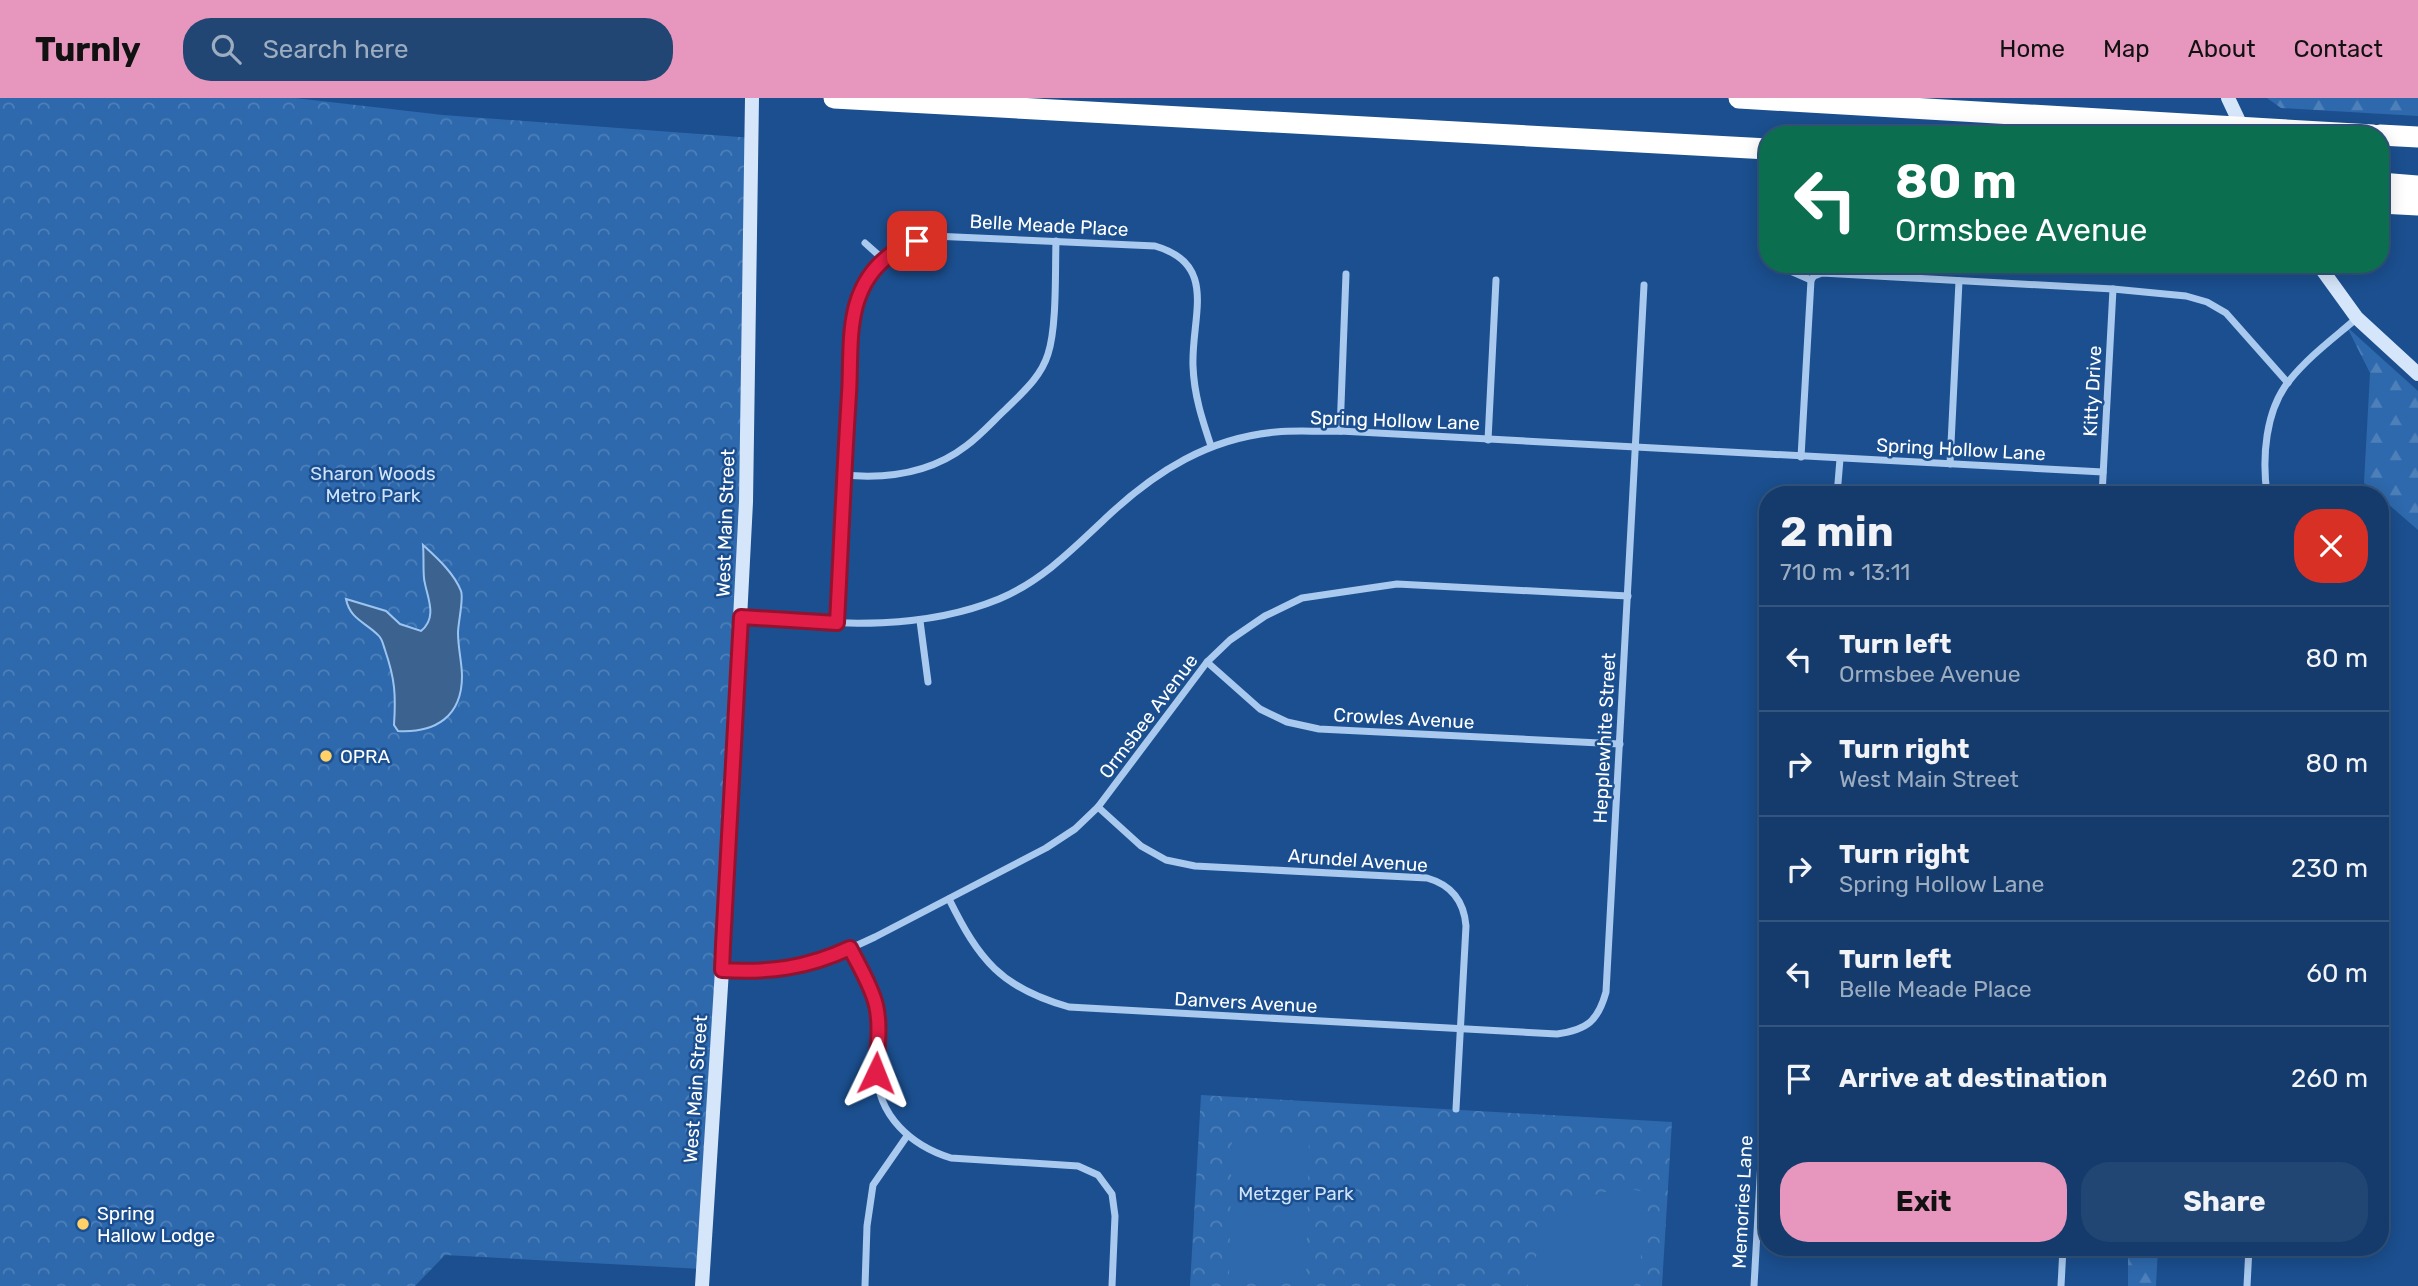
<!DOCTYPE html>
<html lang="en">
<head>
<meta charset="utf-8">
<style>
  :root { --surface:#143b6b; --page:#214673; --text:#f1f3f6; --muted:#9dadc1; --line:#33557e; --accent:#e797bd }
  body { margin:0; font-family:Rubik,sans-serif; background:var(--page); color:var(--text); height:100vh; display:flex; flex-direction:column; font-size:26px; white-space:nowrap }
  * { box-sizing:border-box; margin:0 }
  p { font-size:23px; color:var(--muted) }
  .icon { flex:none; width:38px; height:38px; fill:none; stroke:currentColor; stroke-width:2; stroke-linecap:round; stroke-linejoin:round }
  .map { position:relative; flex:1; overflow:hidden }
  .sheet { position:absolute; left:1759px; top:388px; width:630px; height:770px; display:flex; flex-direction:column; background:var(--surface); border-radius:28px; box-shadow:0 4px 18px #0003,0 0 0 2px var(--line) }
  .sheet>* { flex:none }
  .banner { position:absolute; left:1759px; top:28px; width:630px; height:147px; border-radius:28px; box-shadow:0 4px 18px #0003,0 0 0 2px var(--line); background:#0b6e4f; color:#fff; overflow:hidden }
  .pin { position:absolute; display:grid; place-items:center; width:60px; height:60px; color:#fff; margin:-30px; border-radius:14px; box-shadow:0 4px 10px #0006 }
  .me { position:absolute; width:77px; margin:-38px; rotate:2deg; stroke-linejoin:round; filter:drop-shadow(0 0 5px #0008) }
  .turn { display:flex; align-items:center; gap:24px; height:147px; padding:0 21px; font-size:32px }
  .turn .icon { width:91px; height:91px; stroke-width:2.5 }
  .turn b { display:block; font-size:49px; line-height:60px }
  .round { display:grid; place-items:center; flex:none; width:74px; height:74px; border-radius:28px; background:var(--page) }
  .summary { display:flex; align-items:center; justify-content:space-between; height:119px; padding:0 21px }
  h1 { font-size:42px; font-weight:700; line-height:52px }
  .button { display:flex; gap:14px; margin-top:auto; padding:14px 21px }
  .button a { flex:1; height:80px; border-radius:28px; background:var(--accent); color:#111; font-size:28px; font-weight:700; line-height:80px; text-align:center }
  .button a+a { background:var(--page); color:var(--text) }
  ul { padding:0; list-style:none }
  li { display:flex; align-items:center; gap:21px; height:105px; padding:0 21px; border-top:2px solid var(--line) }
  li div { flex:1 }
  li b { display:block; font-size:26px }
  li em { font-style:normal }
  header { display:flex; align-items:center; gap:42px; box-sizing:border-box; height:98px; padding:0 35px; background:var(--accent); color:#111 }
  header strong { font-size:33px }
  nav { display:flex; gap:38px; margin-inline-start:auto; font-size:24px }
  .search { width:490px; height:63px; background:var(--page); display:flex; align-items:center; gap:18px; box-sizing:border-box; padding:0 24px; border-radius:28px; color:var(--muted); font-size:26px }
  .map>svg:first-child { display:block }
  .forest { fill:url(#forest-firs) }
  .park { fill:url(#park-crowns) }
  .garden { fill:#2e69ad }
  .water { fill:#3c6290; stroke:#9cc4f0; stroke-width:2 }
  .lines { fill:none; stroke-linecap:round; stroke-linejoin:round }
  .street { stroke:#a9c9ee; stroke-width:7 }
  .secondary { stroke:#d6e6fa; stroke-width:14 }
  .highway { stroke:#fff; stroke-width:21 }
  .route-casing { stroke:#92132f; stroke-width:18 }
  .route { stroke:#e11d48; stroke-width:12 }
  .poi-dot { fill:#ffd166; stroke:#1b4f8f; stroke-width:2.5 }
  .labels { text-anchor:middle; stroke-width:5; stroke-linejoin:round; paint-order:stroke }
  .street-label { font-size:19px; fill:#fff; stroke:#1b4f8f }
  .park-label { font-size:19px; fill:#cfe3fa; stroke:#1b4f8f }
  .poi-label { font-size:19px; fill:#fff; stroke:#1b4f8f; text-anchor:start }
</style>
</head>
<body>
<header>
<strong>Turnly</strong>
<div class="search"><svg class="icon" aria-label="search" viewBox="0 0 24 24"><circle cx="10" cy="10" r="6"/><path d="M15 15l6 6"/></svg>Search here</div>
<nav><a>Home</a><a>Map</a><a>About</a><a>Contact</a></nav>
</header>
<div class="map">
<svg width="2418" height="1188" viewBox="0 0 2418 1188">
  <defs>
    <pattern id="forest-firs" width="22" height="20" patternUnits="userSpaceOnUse" patternTransform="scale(1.75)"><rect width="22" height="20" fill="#2e69ad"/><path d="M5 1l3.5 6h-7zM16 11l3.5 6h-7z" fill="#4d80b9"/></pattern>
    <pattern id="park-crowns" width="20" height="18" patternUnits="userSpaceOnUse" patternTransform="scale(1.75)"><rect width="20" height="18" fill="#2e69ad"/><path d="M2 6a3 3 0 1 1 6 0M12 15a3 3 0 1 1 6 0" fill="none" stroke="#4d80b9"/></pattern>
  </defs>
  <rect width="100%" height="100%" fill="#1b4f8f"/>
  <!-- forest -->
  <g class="forest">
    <path d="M2267 0H2418V18L2281 10Z"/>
    <path d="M2347 229 2418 293V432L2364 385 2370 275Z"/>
    <path d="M2128 1150H2158L2156 1188H2128Z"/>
  </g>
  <!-- park -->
  <g class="park">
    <path d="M0 0H295L443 17 753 40 748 292 702 1171 445 1157 415 1188H0Z"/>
    <path d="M1201 997 1672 1024 1662 1188H1190Z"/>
  </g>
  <!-- garden -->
  <g class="garden">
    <path d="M1232 1038 1309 1039 1306 1181 1229 1180Z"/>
    <path d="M1629 1091 1646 1094 1639 1183 1633 1188H1528C1529 1177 1533 1167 1537 1156 1553 1112 1582 1094 1629 1091Z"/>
  </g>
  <!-- water -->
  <path class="water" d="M423 447C437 460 454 475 461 493 464 501 458 524 458 535 458 550 462 565 462 578 462 619 435 635 398 633L394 627C396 597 395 581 385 552 383 546 382 540 378 537 365 524 350 521 346 501L386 513 400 526 421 533C439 518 426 498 424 480 423 469 424 458 423 447Z"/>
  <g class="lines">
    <!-- street -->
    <g class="street">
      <path d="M865 145 883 161"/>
      <path d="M1788 172 1811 182"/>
      <path d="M1811 182 1814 178 1822 175 2113 191 2186 198 2207 204 2226 215 2288 285"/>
      <path d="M1340 333 1346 176"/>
      <path d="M1488 342 1496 182"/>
      <path d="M1801 359 1811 182"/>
      <path d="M1950 366 1959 183"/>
      <path d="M844 377C887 381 931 375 966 348 981 337 993 323 1006 311 1022 295 1041 279 1048 256 1057 229 1055 173 1056 143"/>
      <path d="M1837 397 1840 361"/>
      <path d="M2102 397 2113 191"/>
      <path d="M2267 397C2262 360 2265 313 2289 283 2309 258 2334 240 2357 220"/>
      <path d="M741 519C828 525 916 535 999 501 1042 483 1074 450 1108 418 1156 373 1209 340 1276 334 1297 332 1318 334 1340 333L2103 374"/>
      <path d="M920 523 928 584"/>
      <path d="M837 525 853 228C859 196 870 165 901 149 910 144 922 141 933 138L1155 148C1219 166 1191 219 1193 268 1194 297 1202 321 1211 348"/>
      <path d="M1207 564 1260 611 1287 624 1319 631 1620 646"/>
      <path d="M1768 591 1765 635 1768 652"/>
      <path d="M1098 709 1141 748 1166 762 1195 768 1427 780C1452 787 1464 803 1466 828L1456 1011"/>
      <path d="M949 801C979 862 1001 890 1069 909L1557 936C1587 932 1598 923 1606 894L1644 187"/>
      <path d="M850 850C859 869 872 888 876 909 881 930 876 952 877 973 877 1018 912 1048 951 1060L1078 1068 1098 1077 1112 1096 1115 1118 1112 1188"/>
      <path d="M722 872 774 873 823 863 875 839 1046 750 1075 731 1098 709 1207 564 1230 542 1265 518 1302 500 1397 486 1628 498"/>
      <path d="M865 1188 867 1128 873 1087 907 1038"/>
      <path d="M1754 1188 1768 938"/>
      <path d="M2061 1188 2063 1150"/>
      <path d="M2247 1188 2249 1150"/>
    </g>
    <!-- secondary -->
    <g class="secondary">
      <path d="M2228 0 2245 36"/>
      <path d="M2318 166 2357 220 2418 276"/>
      <path d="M702 1188 722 872 746 404 752 0"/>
    </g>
    <!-- highway -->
    <g class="highway">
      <path d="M834 0 1768 51"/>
      <path d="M1739 0 2373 37"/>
      <path d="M2380 37 2418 39"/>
      <path d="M2380 85 2418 88"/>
      <path d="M2380 105 2418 107"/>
    </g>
  </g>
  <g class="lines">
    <!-- route casing -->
    <g class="route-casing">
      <path id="route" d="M876 975C877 953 881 929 876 907 871 887 859 868 850 850 807 870 769 875 722 872L723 847 741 519 837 525C841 448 844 372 849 296 851 265 848 230 858 201 868 172 889 153 917 143"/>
    </g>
    <!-- route -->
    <use href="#route" class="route"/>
  </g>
  <!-- markers -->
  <g class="poi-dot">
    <circle cx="326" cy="658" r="7"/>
    <circle cx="83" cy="1126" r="7"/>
  </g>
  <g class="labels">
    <!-- street labels -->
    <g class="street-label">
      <text transform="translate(1049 127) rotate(3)" y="7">Belle Meade Place</text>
      <text transform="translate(2092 293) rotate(-87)" y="7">Kitty Drive</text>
      <text transform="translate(1395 322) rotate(2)" y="7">Spring Hollow Lane</text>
      <text transform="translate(1961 351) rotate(3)" y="7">Spring Hollow Lane</text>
      <text transform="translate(725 425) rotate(-88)" y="7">West Main Street</text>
      <text transform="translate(1148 618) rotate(-53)" y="7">Ormsbee Avenue</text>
      <text transform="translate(1404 620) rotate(3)" y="7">Crowles Avenue</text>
      <text transform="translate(1604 640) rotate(-87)" y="7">Hepplewhite Street</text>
      <text transform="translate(1358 762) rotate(4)" y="7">Arundel Avenue</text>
      <text transform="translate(1246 904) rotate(3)" y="7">Danvers Avenue</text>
      <text transform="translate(695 991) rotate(-86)" y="7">West Main Street</text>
      <text transform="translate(1742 1104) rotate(-87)" y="7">Memories Lane</text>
    </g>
    <!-- park labels -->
    <g class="park-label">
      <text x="373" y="382">Sharon Woods<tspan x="373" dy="22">Metro Park</tspan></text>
      <text x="1296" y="1102">Metzger Park</text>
    </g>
    <!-- poi labels -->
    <g class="poi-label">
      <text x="340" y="665">OPRA</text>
      <text x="97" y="1122">Spring<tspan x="97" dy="22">Hallow Lodge</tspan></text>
    </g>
  </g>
</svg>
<div class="pin" style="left:917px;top:143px;background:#d93025"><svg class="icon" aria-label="arrive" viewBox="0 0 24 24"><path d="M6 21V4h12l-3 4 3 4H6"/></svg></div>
<svg class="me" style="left:876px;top:975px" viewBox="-20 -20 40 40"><path d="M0-17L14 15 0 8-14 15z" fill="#e11d48" stroke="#fff" stroke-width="4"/></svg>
<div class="banner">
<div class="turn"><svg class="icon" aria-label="left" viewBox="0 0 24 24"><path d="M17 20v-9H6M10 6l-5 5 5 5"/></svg><div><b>80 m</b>Ormsbee Avenue</div></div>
</div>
<section class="sheet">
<div class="summary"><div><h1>2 min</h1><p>710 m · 13:11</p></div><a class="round" style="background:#d93025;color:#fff"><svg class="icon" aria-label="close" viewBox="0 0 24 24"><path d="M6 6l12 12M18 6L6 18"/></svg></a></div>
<ul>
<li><svg class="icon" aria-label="left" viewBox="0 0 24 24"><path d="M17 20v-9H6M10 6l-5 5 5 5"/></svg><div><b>Turn left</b><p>Ormsbee Avenue</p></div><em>80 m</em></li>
<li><svg class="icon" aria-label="right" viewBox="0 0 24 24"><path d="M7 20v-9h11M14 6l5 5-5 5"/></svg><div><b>Turn right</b><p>West Main Street</p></div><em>80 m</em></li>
<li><svg class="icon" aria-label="right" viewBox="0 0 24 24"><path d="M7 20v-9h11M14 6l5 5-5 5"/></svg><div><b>Turn right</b><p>Spring Hollow Lane</p></div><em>230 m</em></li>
<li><svg class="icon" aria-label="left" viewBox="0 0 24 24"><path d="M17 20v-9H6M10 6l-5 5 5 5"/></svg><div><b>Turn left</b><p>Belle Meade Place</p></div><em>60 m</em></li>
<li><svg class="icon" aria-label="arrive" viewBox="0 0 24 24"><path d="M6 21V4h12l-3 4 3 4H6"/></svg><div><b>Arrive at destination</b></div><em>260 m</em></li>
</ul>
<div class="button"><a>Exit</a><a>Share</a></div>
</section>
</div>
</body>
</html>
